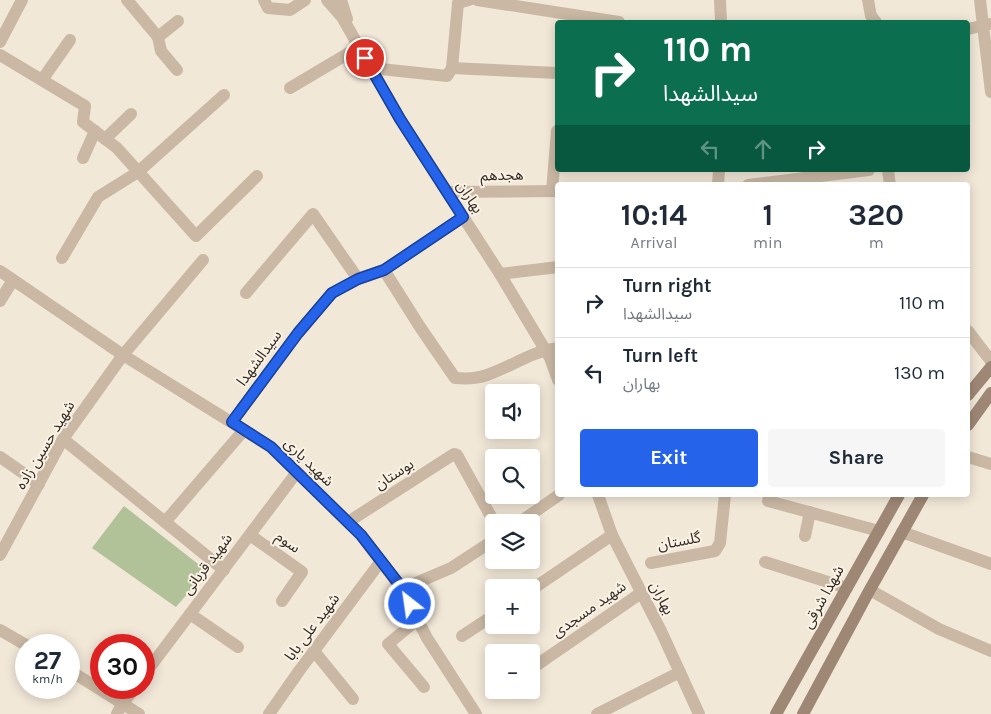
<!DOCTYPE html>
<html lang="en">
<head>
<meta charset="utf-8">
<style>
  :root { --surface:#fff; --page:#f6f6f7; --text:#1f2937; --muted:#747a83; --line:#e0e1e3; --accent:#2563eb }
  body { margin:0; font-family:Karla,"Noto Sans Arabic",sans-serif; background:var(--page); color:var(--text); height:100vh; display:flex; flex-direction:column; font-size:19px; white-space:nowrap }
  * { box-sizing:border-box; margin:0 }
  p { font-size:16px; color:var(--muted) }
  .icon { flex:none; width:28px; height:28px; fill:none; stroke:currentColor; stroke-width:2; stroke-linecap:round; stroke-linejoin:round }
  .map { position:relative; flex:1; overflow:hidden }
  .sheet { position:absolute; left:555px; top:182px; width:415px; height:315px; display:flex; flex-direction:column; background:var(--surface); border-radius:5px; box-shadow:0 2px 12px #0003 }
  .sheet>* { flex:none }
  .banner { position:absolute; left:555px; top:20px; width:415px; height:152px; border-radius:5px; box-shadow:0 2px 12px #0003; background:#0b6e4f; color:#fff; overflow:hidden }
  .fabs { position:absolute; left:485px; top:384px; display:grid; gap:10px }
  .fabs a { display:grid; place-items:center; width:55px; height:55px; border-radius:5px; background:var(--surface); box-shadow:0 2px 12px #0003; font-size:25px }
  .speed { position:absolute; left:15px; top:634px; display:flex; gap:10px; font-size:25px; font-weight:700; text-align:center }
  .speed>* { display:grid; place-content:center; width:65px; height:65px; border-radius:50%; background:var(--surface); box-shadow:0 2px 12px #0003; line-height:1 }
  .speed small { font-size:12px; font-weight:400 }
  .speed .limit { border:8px solid #d22; background:#fff; color:#111 }
  .pin { position:absolute; display:grid; place-items:center; width:42px; height:42px; color:#fff; margin:-21px; border:2px solid #fff; border-radius:50%; box-shadow:0 1px 5px #0007 }
  .me { position:absolute; width:55px; margin:-28px; rotate:330deg; stroke-linejoin:round; filter:drop-shadow(0 0 4px #0008) }
  .turn { display:flex; align-items:center; gap:18px; height:105px; padding:0 25px; font-size:22px }
  .turn .icon { width:65px; height:65px; stroke-width:2.5 }
  .turn b { display:block; font-size:35px; line-height:42px }
  .lanes { display:flex; align-items:center; height:48px; padding:0 25px; background:#0003; justify-content:center; gap:25px; direction:ltr }
  .lanes .off { opacity:.35 }
  .eta { display:flex; justify-content:space-evenly; align-items:center; height:85px; text-align:center }
  .eta b { font-size:30px; font-weight:700; line-height:35px }
  .primary-button { display:flex; gap:10px; margin-top:auto; padding:10px 25px }
  .primary-button a { flex:1; height:58px; border-radius:5px; background:var(--accent); color:#fff; font-size:20px; font-weight:700; line-height:58px; text-align:center }
  .primary-button a+a { background:var(--page); color:var(--text) }
  ul { padding:0; list-style:none }
  li { display:flex; align-items:center; gap:15px; height:70px; padding:0 25px; border-top:1px solid var(--line) }
  li div { flex:1 }
  li b { display:block; font-size:19px }
  li em { font-style:normal }
  .map>svg:first-child { display:block }
  .green { fill:#b1c198 }
  .lines { fill:none; stroke-linecap:round; stroke-linejoin:round }
  .minor { stroke:#cab8a4; stroke-width:12 }
  .tertiary { stroke:#cab8a4; stroke-width:12 }
  .secondary { stroke:#9e8775; stroke-width:12 }
  .route-casing { stroke:#184099; stroke-width:12 }
  .route { stroke:#2563eb; stroke-width:9 }
  .labels { text-anchor:middle; stroke-width:4; stroke-linejoin:round; paint-order:stroke }
  .street-label { font-size:15px; fill:#352c26; stroke:#faf2e5 }
</style>
</head>
<body>
<div class="map">
<svg width="991" height="714" viewBox="0 0 991 714">
  <rect width="100%" height="100%" fill="#f2e8d8"/>
  <!-- green -->
  <path class="green" d="M124 506 207 571 176 607 92 548Z"/>
  <g class="lines">
    <!-- minor -->
    <g class="minor">
      <path d="M127 0 158 37 161 51 177 70"/>
      <path d="M264 0 268 8 290 10 305 0"/>
      <path d="M477 0 619 22"/>
      <path d="M720 0 721 22"/>
      <path d="M868 0 871 16 876 22"/>
      <path d="M980 0 991 92"/>
      <path d="M968 29 989 24"/>
      <path d="M158 37 178 21"/>
      <path d="M0 55 85 106 83 122 117 148 196 236 257 176"/>
      <path d="M371 68 447 76 452 68 458 3 469 0"/>
      <path d="M452 68 558 73"/>
      <path d="M42 80 70 40"/>
      <path d="M290 88 359 47"/>
      <path d="M105 139 131 114"/>
      <path d="M83 158 95 131"/>
      <path d="M888 170 890 185"/>
      <path d="M718 185 719 170"/>
      <path d="M748 185 869 170"/>
      <path d="M552 191 557 131"/>
      <path d="M447 192 558 191"/>
      <path d="M62 258 98 197 138 172 224 95"/>
      <path d="M384 270 420 327 455 378C466 379 476 379 487 375 511 367 532 351 558 348"/>
      <path d="M0 271 123 355 271 447 361 535 402 589 427 638 476 714"/>
      <path d="M500 274 558 267"/>
      <path d="M246 293 313 214 358 279"/>
      <path d="M0 301 13 280"/>
      <path d="M968 331 991 361"/>
      <path d="M232 422 298 333 332 293 358 279 384 270 463 217"/>
      <path d="M63 439 224 570"/>
      <path d="M0 457 39 484"/>
      <path d="M968 457 991 464"/>
      <path d="M770 495 768 501 879 531"/>
      <path d="M165 522 244 430"/>
      <path d="M348 522 454 454 457 455 494 522"/>
      <path d="M520 522 559 495"/>
      <path d="M902 532 991 564"/>
      <path d="M250 535 302 572 282 601"/>
      <path d="M805 536 810 512"/>
      <path d="M0 555 63 439 123 355 203 260"/>
      <path d="M765 562 847 588"/>
      <path d="M651 563 715 551 720 543 725 495"/>
      <path d="M402 589 451 568 494 540"/>
      <path d="M531 590 612 535"/>
      <path d="M870 590 939 629 991 651"/>
      <path d="M190 614 238 647"/>
      <path d="M418 619 388 644 424 687"/>
      <path d="M0 630 26 645"/>
      <path d="M462 636 494 615"/>
      <path d="M314 651 353 699"/>
      <path d="M531 669 641 593"/>
      <path d="M69 670 139 714"/>
      <path d="M144 675 297 472"/>
      <path d="M117 714 122 704 135 688"/>
      <path d="M269 714 299 671 381 561"/>
      <path d="M597 714 680 672"/>
    </g>
    <!-- tertiary -->
    <g class="tertiary">
      <path d="M327 0 342 17 400 119 500 274 550 358 558 380"/>
      <path d="M341 0 347 19"/>
      <path d="M0 42 22 0"/>
      <path d="M598 495 612 535 661 631 699 714"/>
    </g>
    <!-- secondary -->
    <g class="secondary">
      <path d="M968 395 991 367"/>
      <path d="M968 425 991 393"/>
      <path d="M776 714 899 495"/>
      <path d="M803 714 868 593 923 495"/>
    </g>
  </g>
  <g class="lines">
    <!-- route casing -->
    <g class="route-casing">
      <path id="route" d="M365 58 400 119 463 217 384 270 358 279 332 293 298 333 232 422 271 447 361 535 402 588 410 604"/>
    </g>
    <!-- route -->
    <use href="#route" class="route"/>
  </g>
  <g class="labels">
    <!-- street labels -->
    <g class="street-label">
      <text transform="translate(502 175) rotate(-1)" y="5">هجدهم</text>
      <text transform="translate(470 197) rotate(57)" y="5">بهاران</text>
      <text transform="translate(259 358) rotate(-54)" y="5">سیدالشهدا</text>
      <text transform="translate(45 445) rotate(-59)" y="5">شهید حسین زاده</text>
      <text transform="translate(309 462) rotate(44)" y="5">شهید یاری</text>
      <text transform="translate(394 474) rotate(-33)" y="5">بوستان</text>
      <text transform="translate(679 541) rotate(-11)" y="5">گلستان</text>
      <text transform="translate(288 542) rotate(35)" y="5">سوم</text>
      <text transform="translate(207 564) rotate(-53)" y="5">شهید قربانی</text>
      <text transform="translate(823 597) rotate(-61)" y="5">شهدا شرقی</text>
      <text transform="translate(662 598) rotate(63)" y="5">بهاران</text>
      <text transform="translate(589 609) rotate(-35)" y="5">شهید مسجدی</text>
      <text transform="translate(312 627) rotate(-53)" y="5">شهید علی بابا</text>
    </g>
  </g>
</svg>
<div class="fabs">
<a><svg class="icon" aria-label="sound" viewBox="0 0 24 24"><path d="M4 9h4l5-4v14l-5-4H4zM17 9q2 3 0 6"/></svg></a>
<a><svg class="icon" aria-label="search" viewBox="0 0 24 24"><circle cx="10" cy="10" r="6"/><path d="M15 15l6 6"/></svg></a>
<a><svg class="icon" aria-label="layers" viewBox="0 0 24 24"><path d="M12 4l9 5-9 5-9-5zM3 14l9 5 9-5"/></svg></a>
<a>+</a>
<a>−</a>
</div>
<div class="speed"><div>27<small>km/h</small></div><div class="limit">30</div></div>
<div class="pin" style="left:365px;top:58px;background:#d93025"><svg class="icon" aria-label="arrive" viewBox="0 0 24 24"><path d="M6 21V4h12l-3 4 3 4H6"/></svg></div>
<svg class="me" style="left:410px;top:604px" viewBox="-20 -20 40 40"><circle r="17" fill="#2563eb" stroke="#fff" stroke-width="3"/><path d="M0-11L8 9 0 5-8 9z" fill="#fff"/></svg>
<div class="banner">
<div class="turn"><svg class="icon" aria-label="right" viewBox="0 0 24 24"><path d="M7 20v-9h11M14 6l5 5-5 5"/></svg><div><b>110 m</b>سیدالشهدا</div></div>
<div class="lanes"><svg class="icon off" aria-label="left" viewBox="0 0 24 24"><path d="M17 20v-9H6M10 6l-5 5 5 5"/></svg><svg class="icon off" aria-label="ahead" viewBox="0 0 24 24"><path d="M12 20V5M6 11l6-6 6 6"/></svg><svg class="icon" aria-label="right" viewBox="0 0 24 24"><path d="M7 20v-9h11M14 6l5 5-5 5"/></svg></div>
</div>
<section class="sheet">
<div class="eta">
<div><b>10:14</b><p>Arrival</p></div>
<div><b>1</b><p>min</p></div>
<div><b>320</b><p>m</p></div>
</div>
<ul>
<li><svg class="icon" aria-label="right" viewBox="0 0 24 24"><path d="M7 20v-9h11M14 6l5 5-5 5"/></svg><div><b>Turn right</b><p>سیدالشهدا</p></div><em>110 m</em></li>
<li><svg class="icon" aria-label="left" viewBox="0 0 24 24"><path d="M17 20v-9H6M10 6l-5 5 5 5"/></svg><div><b>Turn left</b><p>بهاران</p></div><em>130 m</em></li>
</ul>
<div class="primary-button"><a>Exit</a><a>Share</a></div>
</section>
</div>
</body>
</html>
